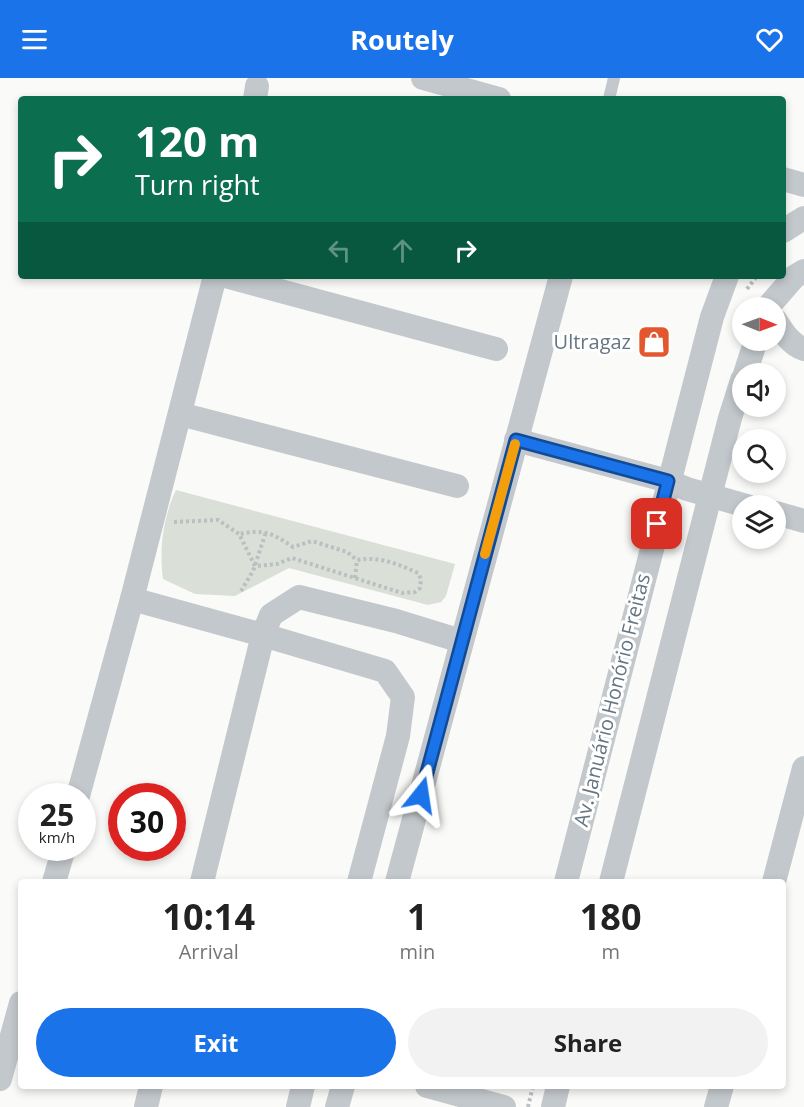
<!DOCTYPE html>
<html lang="en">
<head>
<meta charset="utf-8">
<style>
  :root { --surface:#fff; --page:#f2f2f2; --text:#222; --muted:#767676; --accent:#1a73e8 }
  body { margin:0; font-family:"Open Sans",sans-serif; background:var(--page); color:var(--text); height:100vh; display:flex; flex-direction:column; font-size:22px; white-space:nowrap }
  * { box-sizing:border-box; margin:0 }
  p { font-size:20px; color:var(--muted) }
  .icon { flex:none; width:33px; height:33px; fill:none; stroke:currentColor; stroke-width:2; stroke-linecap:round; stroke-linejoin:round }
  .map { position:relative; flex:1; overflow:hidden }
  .panel { position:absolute; left:18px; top:801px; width:768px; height:210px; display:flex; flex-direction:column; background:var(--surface); border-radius:6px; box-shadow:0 3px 9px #0003 }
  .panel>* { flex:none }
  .guide { position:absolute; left:18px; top:18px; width:768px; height:183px; border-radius:6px; box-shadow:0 3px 9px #0003; background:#0b6e4f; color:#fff; overflow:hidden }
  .needle { width:39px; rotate:91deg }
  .fabs { position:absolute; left:732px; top:219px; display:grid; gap:12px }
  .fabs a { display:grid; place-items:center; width:54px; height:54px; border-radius:50%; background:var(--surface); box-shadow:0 3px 9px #0003; font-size:30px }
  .speed { position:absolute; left:18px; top:705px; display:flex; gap:12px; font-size:30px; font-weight:700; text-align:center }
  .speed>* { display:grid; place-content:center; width:78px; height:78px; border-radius:50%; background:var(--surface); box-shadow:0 3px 9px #0003; line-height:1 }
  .speed small { font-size:15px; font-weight:400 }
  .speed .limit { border:9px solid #d22; background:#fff; color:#111 }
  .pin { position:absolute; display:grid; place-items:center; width:51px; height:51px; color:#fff; margin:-26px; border-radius:12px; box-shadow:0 3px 9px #0006 }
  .me { position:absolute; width:66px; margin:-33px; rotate:15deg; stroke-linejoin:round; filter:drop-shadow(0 0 4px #0008) }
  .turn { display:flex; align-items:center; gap:21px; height:126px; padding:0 18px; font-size:27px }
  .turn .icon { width:78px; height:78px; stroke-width:2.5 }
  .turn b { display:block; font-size:42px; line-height:51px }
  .lanes { display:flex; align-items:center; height:57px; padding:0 18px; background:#0003; justify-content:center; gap:30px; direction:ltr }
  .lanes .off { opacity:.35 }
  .eta { display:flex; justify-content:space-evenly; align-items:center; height:102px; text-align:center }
  .eta b { font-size:36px; font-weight:700; line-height:42px }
  .cta { display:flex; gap:12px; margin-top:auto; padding:12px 18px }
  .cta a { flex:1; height:69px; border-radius:36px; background:var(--accent); color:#fff; font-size:24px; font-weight:700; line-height:69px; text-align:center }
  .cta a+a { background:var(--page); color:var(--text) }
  header { display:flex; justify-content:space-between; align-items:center; height:78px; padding:0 18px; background:var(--accent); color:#fff; font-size:27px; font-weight:700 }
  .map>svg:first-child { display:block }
  .green { fill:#dadfd7 }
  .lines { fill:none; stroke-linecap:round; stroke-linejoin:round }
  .path { stroke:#bbbfc2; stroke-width:4; stroke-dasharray:3 3; stroke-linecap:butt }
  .lane { stroke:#c3c8cc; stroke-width:12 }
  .street { stroke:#c3c8cc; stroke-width:24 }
  .route-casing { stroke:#114b97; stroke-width:15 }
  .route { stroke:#1a73e8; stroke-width:10 }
  .slow { stroke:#f59e0b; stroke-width:10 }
  .labels { text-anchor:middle; stroke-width:6; stroke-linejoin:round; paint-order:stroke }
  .poi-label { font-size:20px; fill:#657683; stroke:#fff; text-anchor:end }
  .street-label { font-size:20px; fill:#657683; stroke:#fff }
</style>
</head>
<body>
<header><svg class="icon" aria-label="menu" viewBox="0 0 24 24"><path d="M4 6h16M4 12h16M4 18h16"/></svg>Routely<svg class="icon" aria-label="heart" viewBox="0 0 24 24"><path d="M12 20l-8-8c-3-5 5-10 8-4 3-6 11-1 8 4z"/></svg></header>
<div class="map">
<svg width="804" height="1029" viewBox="0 0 804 1029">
  <rect width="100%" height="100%" fill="#fafaf8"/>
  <!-- green -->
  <path class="green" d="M176 412 455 486 446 518 441 524 428 527 289 490 235 518 195 516 163 501C159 472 163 439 176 412Z"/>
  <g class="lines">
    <!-- path -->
    <g class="path">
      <path d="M747 211 757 198"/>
      <path d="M174 444 218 442 239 456 255 488 277 486 292 480 402 515 415 514 420 510 421 501 418 495C398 486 380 478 357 482L347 474 312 463 293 469C272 455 265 451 239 456"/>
      <path d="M355 500 357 482"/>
      <path d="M241 513 253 493 266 454"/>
      <path d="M528 1029 533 1008"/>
    </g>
    <!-- lane -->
    <path class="lane" d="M609 21 614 0"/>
    <!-- street -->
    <g class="street">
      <path d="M423 0 499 21"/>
      <path d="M255 21 257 8"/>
      <path d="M783 101 804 107"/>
      <path d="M783 153 804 140"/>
      <path d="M225 198 496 271"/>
      <path d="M767 230 794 199 804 193"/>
      <path d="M776 243C783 254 791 267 804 271"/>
      <path d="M745 296 756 262"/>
      <path d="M180 336 457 408"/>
      <path d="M516 362 668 403 687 411 747 428"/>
      <path d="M776 435 804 443"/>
      <path d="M132 521 263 557 271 537 299 519 396 543 461 563"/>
      <path d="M78 718 132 521 215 198"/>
      <path d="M54 804 64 770"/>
      <path d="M202 804 263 557 385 593 403 619 398 658 359 804"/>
      <path d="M397 804 561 198"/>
      <path d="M566 804 712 239 727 198"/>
      <path d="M611 804 730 340 742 302"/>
      <path d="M774 804 804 690"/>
      <path d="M0 1001 21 925"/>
      <path d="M427 1008 504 1029"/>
      <path d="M146 1029 151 1008"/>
      <path d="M298 1029 303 1008"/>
      <path d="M337 1029 343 1008"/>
      <path d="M553 1029 558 1008"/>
      <path d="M716 1029 722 1008"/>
    </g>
  </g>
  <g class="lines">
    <!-- route casing -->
    <g class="route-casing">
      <path id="route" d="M421 717 516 362 668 403 657 446"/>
    </g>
    <!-- route -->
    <use href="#route" class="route"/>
    <!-- slow -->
    <path class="slow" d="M485 476 515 366"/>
  </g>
  <!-- icons -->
  <defs>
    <g id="shop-square" transform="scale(1.725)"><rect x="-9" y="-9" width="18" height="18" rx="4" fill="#e4572e" stroke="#fff"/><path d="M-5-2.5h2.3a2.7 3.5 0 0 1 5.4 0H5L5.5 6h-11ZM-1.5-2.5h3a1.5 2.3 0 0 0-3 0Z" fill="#fff"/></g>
  </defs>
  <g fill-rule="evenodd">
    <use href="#shop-square" x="654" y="264"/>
  </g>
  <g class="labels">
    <!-- poi labels -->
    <g class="poi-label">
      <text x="631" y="271">Ultragaz</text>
    </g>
    <!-- street labels -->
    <g class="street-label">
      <text transform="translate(612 622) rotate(-76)" y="7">Av. Januário Honório Freitas</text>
    </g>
  </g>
</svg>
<div class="fabs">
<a><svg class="needle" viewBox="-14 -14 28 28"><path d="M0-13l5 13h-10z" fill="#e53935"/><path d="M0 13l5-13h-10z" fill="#767676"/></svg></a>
<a><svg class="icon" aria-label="sound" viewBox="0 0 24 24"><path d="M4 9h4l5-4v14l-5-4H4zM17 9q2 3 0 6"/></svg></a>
<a><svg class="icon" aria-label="search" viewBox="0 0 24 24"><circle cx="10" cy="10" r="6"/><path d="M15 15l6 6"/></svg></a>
<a><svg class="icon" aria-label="layers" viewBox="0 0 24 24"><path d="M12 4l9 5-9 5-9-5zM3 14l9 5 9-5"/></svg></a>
</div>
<div class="speed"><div>25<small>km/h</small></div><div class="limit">30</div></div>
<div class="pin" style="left:657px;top:446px;background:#d93025"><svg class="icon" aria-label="arrive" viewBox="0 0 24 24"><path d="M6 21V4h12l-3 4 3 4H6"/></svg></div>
<svg class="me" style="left:421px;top:717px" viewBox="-20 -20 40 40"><path d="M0-17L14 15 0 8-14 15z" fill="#1a73e8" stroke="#fff" stroke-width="4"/></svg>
<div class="guide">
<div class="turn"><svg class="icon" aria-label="right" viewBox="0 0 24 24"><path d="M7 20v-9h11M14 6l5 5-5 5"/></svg><div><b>120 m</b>Turn right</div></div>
<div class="lanes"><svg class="icon off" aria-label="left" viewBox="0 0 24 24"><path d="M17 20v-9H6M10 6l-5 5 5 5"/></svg><svg class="icon off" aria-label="ahead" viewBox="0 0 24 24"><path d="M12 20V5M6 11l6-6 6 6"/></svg><svg class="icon" aria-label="right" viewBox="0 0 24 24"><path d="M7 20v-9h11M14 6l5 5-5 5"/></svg></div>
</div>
<section class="panel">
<div class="eta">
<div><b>10:14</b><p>Arrival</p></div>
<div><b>1</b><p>min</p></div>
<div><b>180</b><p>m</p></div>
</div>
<div class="cta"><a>Exit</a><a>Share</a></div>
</section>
</div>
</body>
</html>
